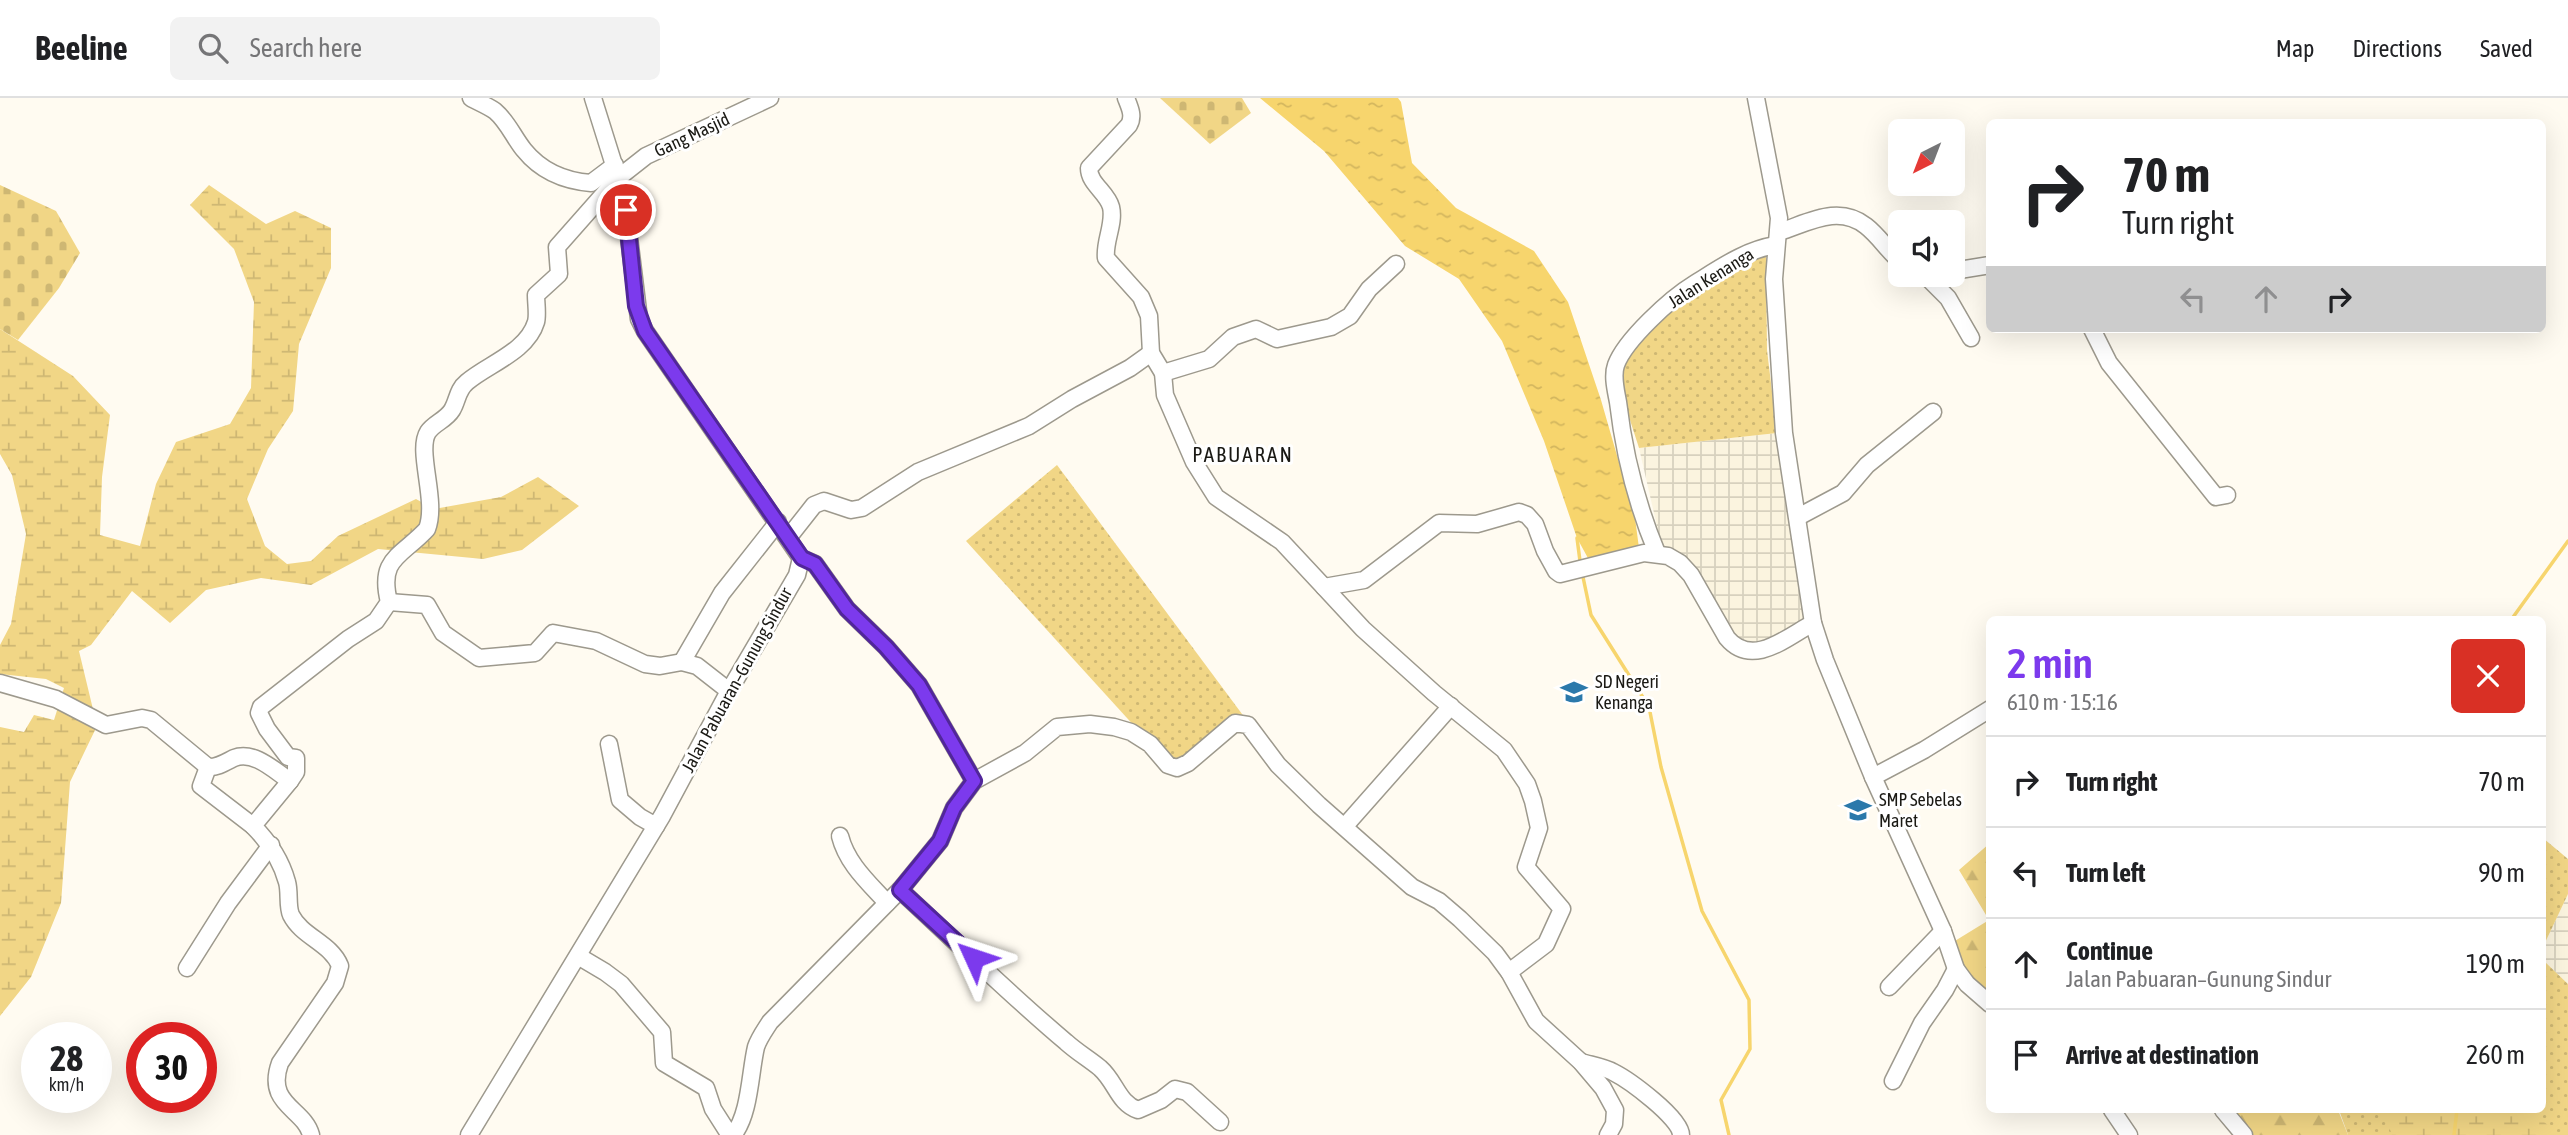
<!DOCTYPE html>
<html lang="en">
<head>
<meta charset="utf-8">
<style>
  :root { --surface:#fff; --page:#f2f2f2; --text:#202124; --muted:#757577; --line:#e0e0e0; --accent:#7c3aed }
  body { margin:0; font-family:"Asap Condensed",sans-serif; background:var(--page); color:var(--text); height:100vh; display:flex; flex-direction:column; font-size:26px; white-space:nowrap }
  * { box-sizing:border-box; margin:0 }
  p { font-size:23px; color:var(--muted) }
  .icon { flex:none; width:38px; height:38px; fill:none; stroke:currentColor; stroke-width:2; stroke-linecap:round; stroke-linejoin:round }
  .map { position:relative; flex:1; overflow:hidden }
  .side { position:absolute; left:1986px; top:518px; width:560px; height:497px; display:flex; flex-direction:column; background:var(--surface); border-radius:10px; box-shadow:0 7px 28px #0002 }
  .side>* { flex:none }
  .top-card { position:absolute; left:1986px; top:21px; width:560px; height:214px; border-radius:10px; box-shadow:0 7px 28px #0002; background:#fff; color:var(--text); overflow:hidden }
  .needle { width:46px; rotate:222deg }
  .buttons { position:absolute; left:1888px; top:21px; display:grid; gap:14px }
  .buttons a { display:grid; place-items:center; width:77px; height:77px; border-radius:10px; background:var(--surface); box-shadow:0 7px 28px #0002; font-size:35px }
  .speed { position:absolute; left:21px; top:924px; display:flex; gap:14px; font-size:35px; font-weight:700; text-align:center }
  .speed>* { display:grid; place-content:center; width:91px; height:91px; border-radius:50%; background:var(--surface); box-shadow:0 7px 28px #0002; line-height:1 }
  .speed small { font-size:18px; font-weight:400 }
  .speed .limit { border:10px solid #d22; background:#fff; color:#111 }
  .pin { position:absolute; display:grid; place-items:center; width:60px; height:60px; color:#fff; margin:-30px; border:4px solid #fff; border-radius:50%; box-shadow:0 2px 7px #0007 }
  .me { position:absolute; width:77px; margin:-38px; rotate:312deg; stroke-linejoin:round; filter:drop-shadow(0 0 5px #0008) }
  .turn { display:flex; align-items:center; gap:24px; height:147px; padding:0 21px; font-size:32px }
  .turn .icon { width:91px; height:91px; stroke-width:2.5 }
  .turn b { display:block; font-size:49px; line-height:60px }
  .lanes { display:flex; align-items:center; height:66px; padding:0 21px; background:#0003; justify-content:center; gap:35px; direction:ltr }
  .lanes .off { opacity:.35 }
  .round { display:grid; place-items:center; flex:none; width:74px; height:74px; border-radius:10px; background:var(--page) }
  .overview { display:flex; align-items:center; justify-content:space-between; height:119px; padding:0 21px }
  h1 { font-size:42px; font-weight:600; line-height:52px; color:var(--accent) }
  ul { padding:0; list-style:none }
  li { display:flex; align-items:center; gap:21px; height:91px; padding:0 21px; border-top:2px solid var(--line) }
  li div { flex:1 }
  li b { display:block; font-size:26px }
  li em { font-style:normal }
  header { display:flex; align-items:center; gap:42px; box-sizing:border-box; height:98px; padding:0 35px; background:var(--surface); border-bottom:2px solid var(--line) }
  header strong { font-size:33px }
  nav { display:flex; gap:38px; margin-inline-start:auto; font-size:24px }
  .search { width:490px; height:63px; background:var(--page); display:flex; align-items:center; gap:18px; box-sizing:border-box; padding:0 24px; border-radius:10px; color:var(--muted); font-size:26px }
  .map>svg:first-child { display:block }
  .industrial { fill:url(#industrial-grid) }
  .grass { fill:url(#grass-dots) }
  .forest { fill:url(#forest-firs) }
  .wetland { fill:url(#wetland-marsh) }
  .cemetery { fill:url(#cemetery-stones) }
  .water { fill:url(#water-ripples) }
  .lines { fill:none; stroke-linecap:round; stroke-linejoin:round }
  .stream { stroke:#f7d56d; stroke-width:3.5 }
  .minor-casing { stroke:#9d998d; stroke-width:19 }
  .minor { stroke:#fff; stroke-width:16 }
  .route-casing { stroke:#51269a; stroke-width:18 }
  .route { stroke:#7c3aed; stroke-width:12 }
  .labels { text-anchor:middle; stroke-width:6; stroke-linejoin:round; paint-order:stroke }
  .street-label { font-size:18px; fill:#1a1914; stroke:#fff }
  .poi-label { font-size:18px; fill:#1a1914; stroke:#fff; text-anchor:start }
  .quarter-label { font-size:21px; letter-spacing:2px; fill:#1a1914; stroke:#fff }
</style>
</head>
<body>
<header>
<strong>Beeline</strong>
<div class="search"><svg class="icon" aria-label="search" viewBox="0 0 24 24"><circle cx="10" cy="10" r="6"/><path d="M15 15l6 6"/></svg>Search here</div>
<nav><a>Map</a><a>Directions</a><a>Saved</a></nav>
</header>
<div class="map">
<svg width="2568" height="1037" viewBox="0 0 2568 1037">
  <defs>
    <pattern id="industrial-grid" width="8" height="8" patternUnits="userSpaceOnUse" patternTransform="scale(1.75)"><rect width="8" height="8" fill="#fbf4df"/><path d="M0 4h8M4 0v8" fill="none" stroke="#d7d1be"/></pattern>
    <pattern id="grass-dots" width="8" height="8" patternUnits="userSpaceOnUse" patternTransform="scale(1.75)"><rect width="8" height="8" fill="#f1d686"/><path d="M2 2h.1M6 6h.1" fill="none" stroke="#ceb773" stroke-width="1.8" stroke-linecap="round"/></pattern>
    <pattern id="forest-firs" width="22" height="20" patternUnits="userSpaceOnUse" patternTransform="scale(1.75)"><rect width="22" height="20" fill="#f1d686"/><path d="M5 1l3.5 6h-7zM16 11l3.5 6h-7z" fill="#ceb773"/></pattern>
    <pattern id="wetland-marsh" width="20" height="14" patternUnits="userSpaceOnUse" patternTransform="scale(1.75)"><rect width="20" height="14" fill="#f1d686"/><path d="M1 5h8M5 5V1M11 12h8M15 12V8" fill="none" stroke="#ceb773"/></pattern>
    <pattern id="cemetery-stones" width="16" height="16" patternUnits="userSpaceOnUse" patternTransform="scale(1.75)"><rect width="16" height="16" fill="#f1d686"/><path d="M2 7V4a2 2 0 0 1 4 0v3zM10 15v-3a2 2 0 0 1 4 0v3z" fill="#ceb773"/></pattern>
    <pattern id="water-ripples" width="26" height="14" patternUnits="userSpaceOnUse" patternTransform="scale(1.75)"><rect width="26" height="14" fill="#f7d56d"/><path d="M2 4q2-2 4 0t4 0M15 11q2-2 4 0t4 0" fill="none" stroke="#d3b65e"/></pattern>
  </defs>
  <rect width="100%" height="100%" fill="#fffbf1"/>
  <!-- industrial -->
  <g class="industrial">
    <path d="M1777 335 1808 521 1754 548 1744 547 1662 450 1639 350Z"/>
    <path d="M2568 796V886L2543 862V849Z"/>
  </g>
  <!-- grass -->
  <g class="grass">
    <path d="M1766 159 1767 252 1777 335 1639 350 1622 297 1621 270 1645 234 1689 197 1750 160Z"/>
    <path d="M1057 367 1245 620 1177 675 966 443Z"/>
    <path d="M2543 740 2568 761V796L2543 849Z"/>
    <path d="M2543 862 2568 886V1037H2348L2339 1012H2543Z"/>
  </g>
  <!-- forest -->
  <g class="forest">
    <path d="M1990 745V905L1945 849 1989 822 1959 772Z"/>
    <path d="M2221 1012H2338L2348 1037H2242Z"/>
  </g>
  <!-- wetland -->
  <g class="wetland">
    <path d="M209 87 266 126 295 113 331 130V170L299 246 293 313 268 351 247 401 265 448 287 466 311 463 338 438 416 401 434 411 501 399 538 379 579 408 522 452 483 461 378 451 311 487 261 480 206 492 170 525 132 493 91 547 79 553 97 628 70 684 61 805 31 879 0 918V629L24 634 34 617 54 622 64 590 46 581 0 576V547L11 526 26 436 12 377 0 356V231L73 278 110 317 102 379 100 437 140 448 156 386 176 344 230 326 251 290 254 204 234 151 190 107Z"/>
    <path d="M2383 1012H2529L2549 1028 2555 1037H2392Z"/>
  </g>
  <!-- cemetery -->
  <g class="cemetery">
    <path d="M1160 0H1242L1251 15 1210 46Z"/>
    <path d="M0 87 56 113 80 155 59 190 18 242 0 231Z"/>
  </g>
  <!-- water -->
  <path class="water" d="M1260 0H1398L1401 4 1412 65 1456 110 1534 153 1568 204 1601 302 1635 420 1639 450 1589 462 1577 440 1544 343 1502 243 1459 181 1405 148 1324 53Z"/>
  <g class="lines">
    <!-- stream -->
    <g class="stream">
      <path d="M1577 440 1580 463"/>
      <path d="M1583 479 1591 517 1649 609 1661 669 1702 813 1749 902 1750 951 1721 1002 1729 1037"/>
      <path d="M2511 522 2568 443"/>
      <path d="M2454 1037 2457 1012"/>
    </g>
    <!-- minor casing -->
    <g class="minor-casing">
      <g id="minor">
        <path d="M471 0C478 4 488 8 495 13 508 24 514 40 524 52 541 73 565 83 591 85L615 67"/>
        <path d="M1126 0C1130 10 1134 18 1129 27L1089 70C1089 86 1107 94 1111 109 1115 126 1104 143 1106 160L1141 199 1149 218 1151 255 1163 275 1165 297 1194 364 1216 399 1282 444 1324 489 1364 482 1439 425 1477 426 1519 414 1527 417 1535 426 1545 453 1556 473 1560 476 1644 455 1668 458 1680 465 1691 477 1727 540C1752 570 1786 540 1813 525"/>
        <path d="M1756 0 1779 120 1774 181 1784 335 1813 525 1825 562 1873 679 1943 833 1956 871 1967 886 1990 906"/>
        <path d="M1779 134C1808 125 1838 106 1866 128 1879 138 1888 153 1900 163"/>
        <path d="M1953 173 1990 167"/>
        <path d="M1925 177 1948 200 1971 240"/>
        <path d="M2092 231 2109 265 2216 399 2227 397"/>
        <path d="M1163 275 1209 261 1233 239 1256 231 1277 241 1331 229 1350 218 1369 191 1396 166"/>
        <path d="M1798 419 1843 395 1867 367 1933 314"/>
        <path d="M788 440 814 407 824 403 851 412 862 410 918 374 1029 328 1072 301 1130 270 1151 255"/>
        <path d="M1657 455C1637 407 1624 356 1618 304 1616 293 1612 278 1616 267 1625 242 1671 200 1694 186 1720 170 1745 152 1776 147"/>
        <path d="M801 460 815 466 847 511 886 549 919 587 974 683"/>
        <path d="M1324 489 1363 531 1434 595 1504 652 1527 686 1533 703 1539 730 1526 769 1562 811 1546 846 1509 874"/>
        <path d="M389 504 427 507 443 535 479 560 535 555 553 535 596 543 645 566 660 568 682 564 697 568 729 593"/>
        <path d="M682 564 722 495 778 424"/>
        <path d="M0 585 56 601 106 627 142 620 151 622 208 669C217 670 226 664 234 660 254 652 275 673 290 683L253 728C269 744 281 762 287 784 290 794 287 808 291 817 302 839 331 845 340 868L335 885 280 965C265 1007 304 1010 311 1037"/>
        <path d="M609 646 620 702 640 719 656 728"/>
        <path d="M208 669 201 688 253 728"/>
        <path d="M1873 679 1924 652 1990 611"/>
        <path d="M290 683 296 674V660L288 659 267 631 259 615 261 609 348 541 376 523 389 504C378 460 401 459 427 431 438 403 416 353 428 334 434 325 446 322 452 312 458 302 457 292 467 284 488 266 527 254 536 224 538 217 536 205 536 197L559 176 557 149 618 80 646 58 770 0"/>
        <path d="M1345 728 1451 608"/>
        <path d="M840 738C847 766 869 785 887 805"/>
        <path d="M578 858 605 874 621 886 662 934 664 965 706 990 713 1011 729 1036 733 1037C750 1017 750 974 756 949 759 940 765 932 770 924L900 792"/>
        <path d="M187 870 228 805 271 747"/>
        <path d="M1889 889 1943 833"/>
        <path d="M1581 964C1591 967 1604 969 1613 974 1629 982 1681 1020 1681 1037"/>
        <path d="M1893 983 1922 925 1945 892 1956 871"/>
        <path d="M2112 1012 2129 1037"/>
        <path d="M2223 1012 2244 1037"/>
        <path d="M1220 1024 1187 994 1175 991 1161 1002 1138 1012C1118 1005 1116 984 1100 970 1089 961 1077 954 1066 944 1009 896 955 843 900 792L940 743 954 710 974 683 1025 655 1057 629 1090 626 1114 629 1131 634 1150 646 1168 667 1177 670 1188 665 1235 625 1248 627 1278 667 1319 707 1412 789 1439 803 1460 821 1495 855 1509 874 1536 923 1581 964 1603 990 1615 1012 1614 1026 1608 1037"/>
        <path d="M469 1037 662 718 729 593 797 477 801 460 645 233 639 221 624 99 593 0"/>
      </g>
    </g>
    <!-- minor -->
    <use href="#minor" class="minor"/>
  </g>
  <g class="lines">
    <!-- route casing -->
    <g class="route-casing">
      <path id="route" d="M626 112 636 208 645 233 802 460 815 466 847 511 886 549 919 587 974 683 954 710 940 743 900 792 974 860"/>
    </g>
    <!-- route -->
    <use href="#route" class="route"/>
  </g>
  <!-- icons -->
  <defs>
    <g id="school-bare" transform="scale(2.1)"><path d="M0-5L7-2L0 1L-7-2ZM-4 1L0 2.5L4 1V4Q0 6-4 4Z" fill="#2b79ab" stroke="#fff" stroke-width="2.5" paint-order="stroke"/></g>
  </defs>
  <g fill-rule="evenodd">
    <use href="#school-bare" x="1574" y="594"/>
    <use href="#school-bare" x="1858" y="712"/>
  </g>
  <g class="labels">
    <!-- street labels -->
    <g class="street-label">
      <text transform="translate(692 37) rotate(-25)" y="6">Gang Masjid</text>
      <text transform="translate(1711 180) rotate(-32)" y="6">Jalan Kenanga</text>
      <text transform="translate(737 582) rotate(-61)" y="6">Jalan Pabuaran–Gunung Sindur</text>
    </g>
    <!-- poi labels -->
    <g class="poi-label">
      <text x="1595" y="590">SD Negeri<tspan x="1595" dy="21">Kenanga</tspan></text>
      <text x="1879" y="708">SMP Sebelas<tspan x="1879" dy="21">Maret</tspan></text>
    </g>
    <!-- quarter labels -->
    <g class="quarter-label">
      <text x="1243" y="364">PABUARAN</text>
    </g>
  </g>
</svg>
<div class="buttons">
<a><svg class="needle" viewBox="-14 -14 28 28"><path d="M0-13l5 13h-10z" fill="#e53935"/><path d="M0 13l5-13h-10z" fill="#757577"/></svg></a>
<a><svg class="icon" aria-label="sound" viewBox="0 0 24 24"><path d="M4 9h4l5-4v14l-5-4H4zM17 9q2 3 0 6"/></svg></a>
</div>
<div class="speed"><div>28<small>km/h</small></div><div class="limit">30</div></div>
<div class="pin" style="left:626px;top:112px;background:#d93025"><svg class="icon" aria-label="arrive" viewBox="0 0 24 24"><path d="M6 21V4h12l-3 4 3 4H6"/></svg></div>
<svg class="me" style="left:974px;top:860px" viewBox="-20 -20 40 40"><path d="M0-17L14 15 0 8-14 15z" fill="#7c3aed" stroke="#fff" stroke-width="4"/></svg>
<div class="top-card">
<div class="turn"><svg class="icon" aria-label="right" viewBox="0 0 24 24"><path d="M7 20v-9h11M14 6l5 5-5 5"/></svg><div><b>70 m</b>Turn right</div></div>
<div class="lanes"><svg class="icon off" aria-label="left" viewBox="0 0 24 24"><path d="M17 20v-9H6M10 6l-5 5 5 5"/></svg><svg class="icon off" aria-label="ahead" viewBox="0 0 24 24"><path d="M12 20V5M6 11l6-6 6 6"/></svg><svg class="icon" aria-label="right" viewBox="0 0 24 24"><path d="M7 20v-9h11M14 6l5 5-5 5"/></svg></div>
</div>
<section class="side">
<div class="overview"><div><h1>2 min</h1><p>610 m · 15:16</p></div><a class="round" style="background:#d93025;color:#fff"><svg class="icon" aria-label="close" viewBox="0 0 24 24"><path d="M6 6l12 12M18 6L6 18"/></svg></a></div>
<ul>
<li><svg class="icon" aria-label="right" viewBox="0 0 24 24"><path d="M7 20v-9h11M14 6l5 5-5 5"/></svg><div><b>Turn right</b></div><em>70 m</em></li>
<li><svg class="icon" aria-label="left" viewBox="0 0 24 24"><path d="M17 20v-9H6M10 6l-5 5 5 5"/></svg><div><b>Turn left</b></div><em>90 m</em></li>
<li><svg class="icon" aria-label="ahead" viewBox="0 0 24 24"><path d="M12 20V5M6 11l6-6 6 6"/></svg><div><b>Continue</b><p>Jalan Pabuaran–Gunung Sindur</p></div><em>190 m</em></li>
<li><svg class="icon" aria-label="arrive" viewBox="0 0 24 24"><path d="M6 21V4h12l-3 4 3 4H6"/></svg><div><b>Arrive at destination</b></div><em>260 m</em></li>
</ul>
</section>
</div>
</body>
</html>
